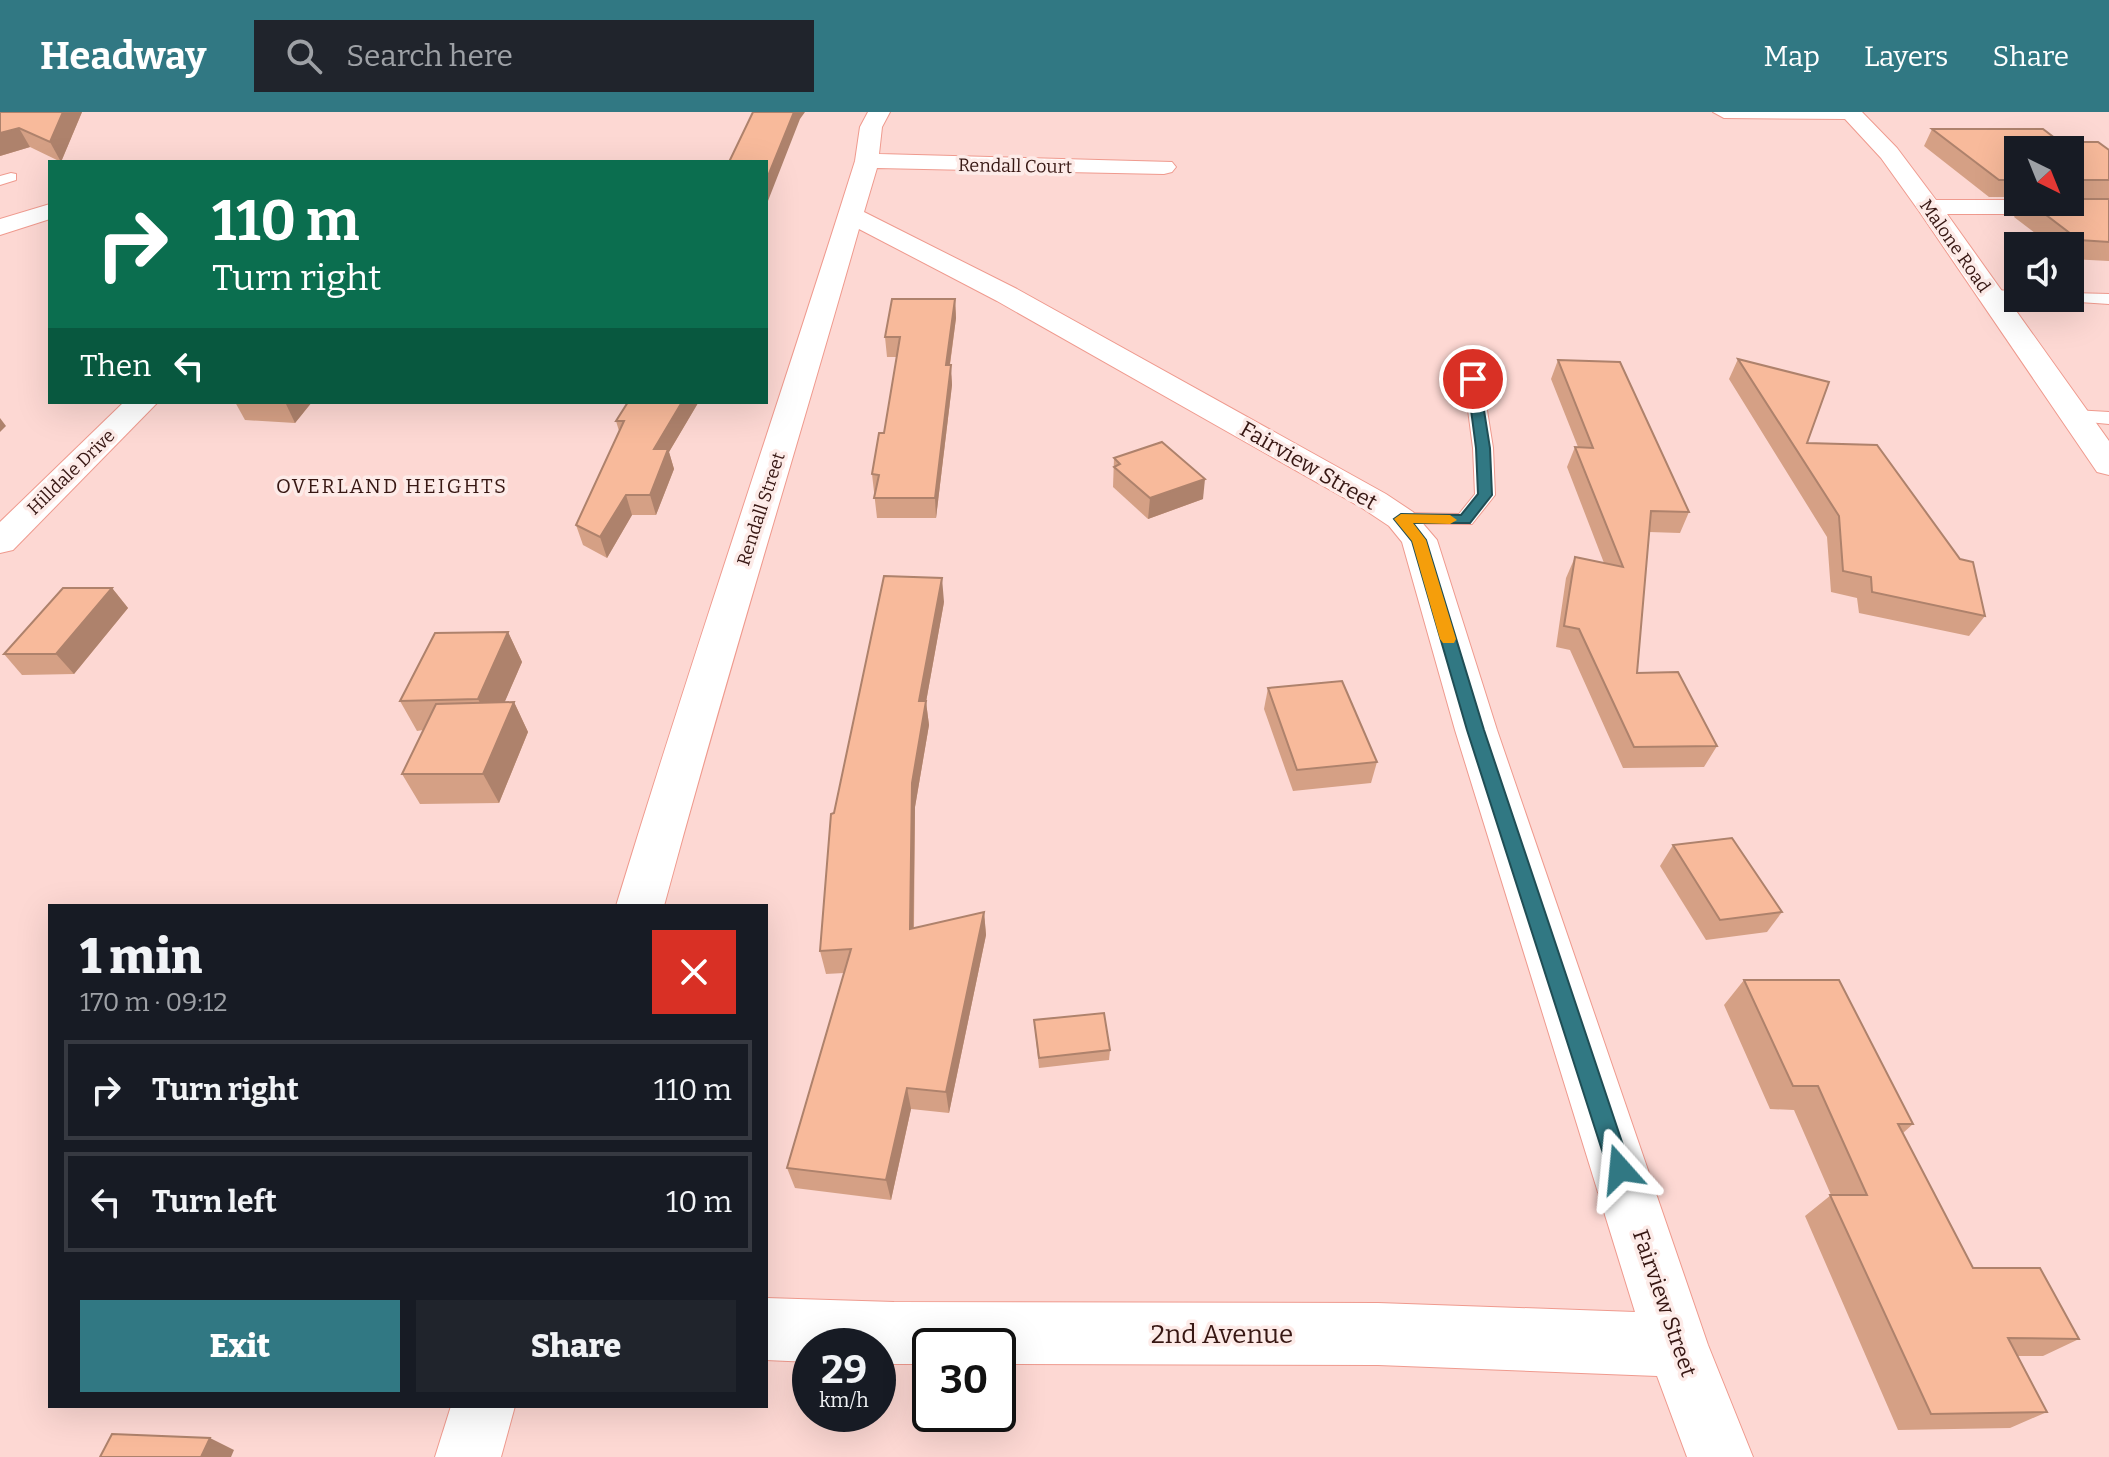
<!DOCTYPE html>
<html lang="en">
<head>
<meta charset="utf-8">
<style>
  :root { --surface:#171b24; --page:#20242c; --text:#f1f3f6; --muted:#9ea1a6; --line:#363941; --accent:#317883 }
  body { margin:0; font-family:Bitter,serif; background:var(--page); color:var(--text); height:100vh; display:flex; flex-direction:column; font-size:30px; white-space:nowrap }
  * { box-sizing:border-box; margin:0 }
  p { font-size:26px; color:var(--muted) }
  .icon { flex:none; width:44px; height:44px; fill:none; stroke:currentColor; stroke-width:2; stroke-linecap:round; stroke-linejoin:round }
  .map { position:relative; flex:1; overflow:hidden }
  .panel { position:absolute; left:48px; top:792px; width:720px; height:504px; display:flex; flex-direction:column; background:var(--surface); border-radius:0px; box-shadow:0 8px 32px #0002 }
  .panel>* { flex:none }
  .banner { position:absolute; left:48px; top:48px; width:720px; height:244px; border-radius:0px; box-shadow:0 8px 32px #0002; background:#0b6e4f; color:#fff; overflow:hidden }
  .needle { width:52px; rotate:137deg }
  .buttons { position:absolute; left:2004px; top:24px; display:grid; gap:16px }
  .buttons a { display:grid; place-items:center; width:80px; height:80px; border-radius:0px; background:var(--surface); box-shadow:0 8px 32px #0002; font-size:40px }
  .speed { position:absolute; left:792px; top:1216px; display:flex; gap:16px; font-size:40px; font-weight:700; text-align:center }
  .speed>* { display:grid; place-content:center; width:104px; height:104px; border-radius:50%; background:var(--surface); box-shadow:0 8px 32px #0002; line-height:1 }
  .speed small { font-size:20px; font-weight:400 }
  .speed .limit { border:4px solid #111; border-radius:12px; background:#fff; color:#111 }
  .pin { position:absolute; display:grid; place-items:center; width:68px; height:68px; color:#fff; margin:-34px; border:4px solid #fff; border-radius:50%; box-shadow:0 2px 8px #0007 }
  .me { position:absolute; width:88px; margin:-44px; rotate:342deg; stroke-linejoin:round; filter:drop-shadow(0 0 6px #0008) }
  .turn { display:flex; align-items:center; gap:28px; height:168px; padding:0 32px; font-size:36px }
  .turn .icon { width:104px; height:104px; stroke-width:2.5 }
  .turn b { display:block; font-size:56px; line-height:68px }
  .then { display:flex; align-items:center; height:76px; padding:0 32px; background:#0003; gap:16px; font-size:30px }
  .round { display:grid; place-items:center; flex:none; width:84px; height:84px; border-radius:0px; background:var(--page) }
  .summary { display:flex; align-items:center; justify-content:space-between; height:136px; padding:0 32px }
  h1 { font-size:48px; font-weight:800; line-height:60px }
  .primary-button { display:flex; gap:16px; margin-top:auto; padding:16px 32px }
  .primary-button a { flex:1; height:92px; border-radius:0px; background:var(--accent); color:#fff; font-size:32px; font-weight:800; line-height:92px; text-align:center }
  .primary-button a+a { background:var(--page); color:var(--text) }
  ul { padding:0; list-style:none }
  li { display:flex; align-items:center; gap:24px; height:100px; margin:0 16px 12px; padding:0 16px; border:4px solid var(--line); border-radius:0px }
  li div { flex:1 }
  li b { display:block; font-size:30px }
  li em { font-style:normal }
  header { display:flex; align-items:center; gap:48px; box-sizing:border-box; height:112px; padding:0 40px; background:var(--accent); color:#fff }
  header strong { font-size:38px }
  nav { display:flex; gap:44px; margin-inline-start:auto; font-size:28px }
  .search { width:560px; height:72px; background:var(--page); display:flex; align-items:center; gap:20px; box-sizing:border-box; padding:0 28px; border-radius:0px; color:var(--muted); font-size:30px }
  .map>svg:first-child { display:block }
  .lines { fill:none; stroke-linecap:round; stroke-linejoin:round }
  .lane-casing { stroke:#ef9a8e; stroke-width:2 }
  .street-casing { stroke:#ef9a8e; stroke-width:2 }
  .lane { fill:#fff; fill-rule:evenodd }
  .street { fill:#fff; fill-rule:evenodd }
  .wall { fill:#d5a085 }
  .shaded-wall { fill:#ae826c }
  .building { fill:#f8ba9b; stroke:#ae826c; stroke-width:2 }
  .route { fill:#317883; stroke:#204e55; stroke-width:2 }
  .slow { fill:#f59e0b }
  .labels { text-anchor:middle; stroke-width:7; stroke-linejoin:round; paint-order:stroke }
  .far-street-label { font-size:18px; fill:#371713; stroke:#fdebe8 }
  .far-neighbourhood-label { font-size:20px; letter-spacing:2px; fill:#371713; stroke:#fdebe8 }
  .street-label { font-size:22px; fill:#371713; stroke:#fdebe8 }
  .near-street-label { font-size:26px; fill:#371713; stroke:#fdebe8 }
</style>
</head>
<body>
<header>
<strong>Headway</strong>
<div class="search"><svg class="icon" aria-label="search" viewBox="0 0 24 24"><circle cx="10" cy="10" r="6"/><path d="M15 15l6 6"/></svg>Search here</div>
<nav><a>Map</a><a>Layers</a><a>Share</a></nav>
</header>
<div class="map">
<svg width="2109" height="1345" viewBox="0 0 2109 1345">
  <rect width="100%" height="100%" fill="#fdd8d3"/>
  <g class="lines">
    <!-- lane casing -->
    <g class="lane-casing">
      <g id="lane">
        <path d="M11 61 16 62V68L0 73V64Z"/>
        <path d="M1989 178 2018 179V186H2025L2018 189 1983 186 1981 183Z"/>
        <path d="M2070 181 2109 182V192L2064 189 2062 186H2070Z"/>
        <path d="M1473 262 1482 267 1493 336 1495 383 1472 412 1394 411 1391 407 1401 401 1459 402 1475 382 1473 336 1464 267Z"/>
        <path d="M2074 298 2109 300V312L2067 308 2065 304Z"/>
      </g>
    </g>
    <!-- street casing -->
    <g class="street-casing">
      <g id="street">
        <path d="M868 0H890L882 15 879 42 1172 50 1176 55 1172 60 1164 62 877 56 864 100 1017 177 1386 382 1413 400 1437 428 1497 618 1708 1233 1753 1345H1687L1657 1264 1378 1253 998 1252V1234H930V1252H878V1234H810V1250L766 1248V1186L894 1190 1378 1191 1635 1200 1455 618 1402 430 1389 414 1362 396 997 189 859 117C795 343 725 567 664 794H616C692 544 777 297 855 49L860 15Z"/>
        <path d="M1713 0H1862L1897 36 1936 88H2109V102H1947L2109 329V363L2097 360 1919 99 1881 46 1845 7 1724 6Z"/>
        <path d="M50 92V107L0 123V107Z"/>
        <path d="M124 290H158L13 438 0 441V410Z"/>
        <path d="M451 1294H515L501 1345H435Z"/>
      </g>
    </g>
    <!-- lane -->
    <use href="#lane" class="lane"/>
    <!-- street -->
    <use href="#street" class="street"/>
  </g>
  <!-- wall -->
  <g class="wall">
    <path d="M0 0H82L61 50 30 35 0 44Z"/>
    <path d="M1932 17 2060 30 2109 38V86H2070V38H2018V85H1989L1924 34Z"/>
    <path d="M2109 87V149L2070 147V134H2052L2014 105 2023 90H2070Z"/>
    <path d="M955 187 956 206 950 253 952 273 936 406H877L872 362 884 321 897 245H887L885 225Z"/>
    <path d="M1738 247 1807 331 1985 504 1969 524 1859 501 1857 486 1831 480 1827 425 1729 267Z"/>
    <path d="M1558 248 1689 400 1680 421 1649 420 1637 561 1717 634 1704 655 1623 656 1570 538 1556 535 1566 466 1575 445 1604 451 1567 355 1575 335H1578L1551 267Z"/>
    <path d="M235 290H312L295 311 245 308Z"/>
    <path d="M628 290 698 291 669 340 674 357 656 403H632L607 446 583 433 576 413 619 319 616 309Z"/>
    <path d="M1114 346 1203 387 1148 407 1113 375Z"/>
    <path d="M112 476 128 496 74 562 22 563 4 542Z"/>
    <path d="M944 490 926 590 929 613 915 695 914 816 984 800 986 823 949 1001 911 997 891 1088 795 1076 787 1056 844 861 826 862 820 839 834 701Z"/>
    <path d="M508 520 522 550 504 591 514 590 528 620 499 691 420 692 402 662 423 618 417 619 400 589Z"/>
    <path d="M1268 576 1377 650 1371 671 1293 679 1264 597Z"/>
    <path d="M1673 733 1782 800 1767 820 1706 828 1660 754Z"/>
    <path d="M1744 868 1913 1012 1903 1021 1973 1156 2079 1227 2043 1244H2018L2047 1300 2010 1316 1898 1318 1805 1104 1831 1083 1794 998 1770 997 1724 893Z"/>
    <path d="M1034 908 1110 938 1109 948 1039 956Z"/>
  </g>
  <!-- shaded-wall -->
  <g class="shaded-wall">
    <path d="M63 0H82L61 50 50 30Z"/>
    <path d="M794 0H805L800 7 766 94V69Z"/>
    <path d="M19 16 30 35 0 44V21Z"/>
    <path d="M955 187 956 206 947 273 946 253Z"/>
    <path d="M951 253 952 273 936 406 935 386Z"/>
    <path d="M285 290H312L295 311Z"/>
    <path d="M682 290 698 291 669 340 674 357 656 403 650 383 654 337Z"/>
    <path d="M0 306 6 314 0 320Z"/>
    <path d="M1205 367 1203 387 1148 407 1150 386Z"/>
    <path d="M626 383 632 403 607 446 600 425Z"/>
    <path d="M942 466 944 490 926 590 929 613 915 695 913 840 910 817 912 671 919 589Z"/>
    <path d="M112 476 128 496 74 562 56 542Z"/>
    <path d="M508 520 522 550 493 617 478 587Z"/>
    <path d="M514 590 528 620 499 691 483 662Z"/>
    <path d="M984 800 986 823 949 1001 946 980Z"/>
    <path d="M907 976 911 997 891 1088 886 1068Z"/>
    <path d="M210 1326 234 1338 231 1345H201Z"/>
  </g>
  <!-- building -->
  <g class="building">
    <path d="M0 0H63L50 30 19 16 0 21Z"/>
    <path d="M753 0H794L766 69V50H729Z"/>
    <path d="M1932 17H2043L2060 30H2098L2109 38V68H2070V38H2018V68H1999Z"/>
    <path d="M2070 87H2109V130L2079 128 2029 90H2070Z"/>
    <path d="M892 187H955L946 253H951L935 386H874L879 363 872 362 879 321H884L900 225H885Z"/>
    <path d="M1738 247 1829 270 1807 331 1877 333 1960 447 1973 450 1985 504 1872 480 1871 465 1843 459 1839 404Z"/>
    <path d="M1558 248 1620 250 1689 400 1651 399 1637 561 1678 560 1717 634 1634 635 1579 517 1564 514 1575 445 1623 455 1575 335 1593 336Z"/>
    <path d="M628 290H682L654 337H668L650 383H626L600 425 576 413 624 309H616Z"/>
    <path d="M1162 330 1205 367 1150 386 1114 355 1120 352 1114 346Z"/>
    <path d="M884 464 942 466 919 589H926L912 671 910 817 984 800 946 980 907 976 886 1068 787 1056 851 837 820 839 831 702 834 701Z"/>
    <path d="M63 476H112L56 542H4Z"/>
    <path d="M508 520 478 587 400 589 435 521Z"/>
    <path d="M1342 569 1377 650 1297 658 1268 576Z"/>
    <path d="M514 590 483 662H402L436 592Z"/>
    <path d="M1732 726 1782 800 1720 808 1673 733Z"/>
    <path d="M1744 868H1839L1913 1012H1898L1973 1156H2040L2079 1227 2008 1226 2047 1300 1931 1302 1830 1083H1867L1818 974H1793Z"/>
    <path d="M1104 901 1110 938 1039 946 1034 908Z"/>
    <path d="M112 1322 210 1326 201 1345H100Z"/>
  </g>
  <!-- route -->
  <path class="route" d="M1473 264 1479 267 1490 336 1492 383 1470 411H1413L1426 428 1484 618 1631 1057 1628 1065 1620 1069 1611 1065 1608 1057 1467 618 1412 429 1394 407 1401 402 1461 403 1478 382 1476 336 1467 267Z"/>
  <!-- slow -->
  <path class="slow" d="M1401 402 1450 403 1457 408 1450 412 1413 411 1426 428 1456 527 1454 531H1443L1440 527 1412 429 1394 407Z"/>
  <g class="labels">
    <!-- far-street labels -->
    <g class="far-street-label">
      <text transform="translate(1015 54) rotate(1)" y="6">Rendall Court</text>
      <text transform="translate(1955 134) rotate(55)" y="6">Malone Road</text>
      <text transform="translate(71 360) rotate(-44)" y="6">Hilldale Drive</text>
      <text transform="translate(761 397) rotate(-72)" y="6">Rendall Street</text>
    </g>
    <!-- far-neighbourhood labels -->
    <g class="far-neighbourhood-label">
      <text x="392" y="381">OVERLAND HEIGHTS</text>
    </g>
    <!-- street labels -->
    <g class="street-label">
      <text transform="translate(1309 353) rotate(30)" y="8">Fairview Street</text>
      <text transform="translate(1665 1191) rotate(71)" y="8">Fairview Street</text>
    </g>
    <!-- near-street labels -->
    <g class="near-street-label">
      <text x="1222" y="1231">2nd Avenue</text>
    </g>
  </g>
</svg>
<div class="buttons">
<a><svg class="needle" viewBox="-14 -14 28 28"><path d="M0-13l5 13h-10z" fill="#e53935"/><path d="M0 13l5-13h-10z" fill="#9ea1a6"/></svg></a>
<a><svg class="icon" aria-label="sound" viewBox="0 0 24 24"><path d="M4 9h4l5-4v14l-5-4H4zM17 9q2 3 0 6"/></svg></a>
</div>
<div class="speed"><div>29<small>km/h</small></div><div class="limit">30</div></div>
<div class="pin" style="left:1473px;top:267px;background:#d93025"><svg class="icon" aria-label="arrive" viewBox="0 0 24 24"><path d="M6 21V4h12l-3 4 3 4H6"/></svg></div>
<svg class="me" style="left:1620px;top:1057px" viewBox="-20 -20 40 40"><path d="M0-17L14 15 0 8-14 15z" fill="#317883" stroke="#fff" stroke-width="4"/></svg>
<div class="banner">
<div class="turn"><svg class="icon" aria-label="right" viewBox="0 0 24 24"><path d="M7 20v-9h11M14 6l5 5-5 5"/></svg><div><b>110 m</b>Turn right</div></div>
<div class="then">Then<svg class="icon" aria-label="left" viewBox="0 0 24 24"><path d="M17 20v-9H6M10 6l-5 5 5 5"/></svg></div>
</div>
<section class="panel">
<div class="summary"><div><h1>1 min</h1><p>170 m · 09:12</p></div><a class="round" style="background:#d93025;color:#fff"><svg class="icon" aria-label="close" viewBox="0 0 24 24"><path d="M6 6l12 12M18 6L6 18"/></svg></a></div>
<ul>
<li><svg class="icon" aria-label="right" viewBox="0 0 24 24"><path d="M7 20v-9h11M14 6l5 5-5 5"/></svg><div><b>Turn right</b></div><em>110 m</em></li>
<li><svg class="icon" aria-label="left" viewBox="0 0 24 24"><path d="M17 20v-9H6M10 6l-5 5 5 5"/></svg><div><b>Turn left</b></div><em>10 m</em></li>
</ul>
<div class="primary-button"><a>Exit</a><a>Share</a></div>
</section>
</div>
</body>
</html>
